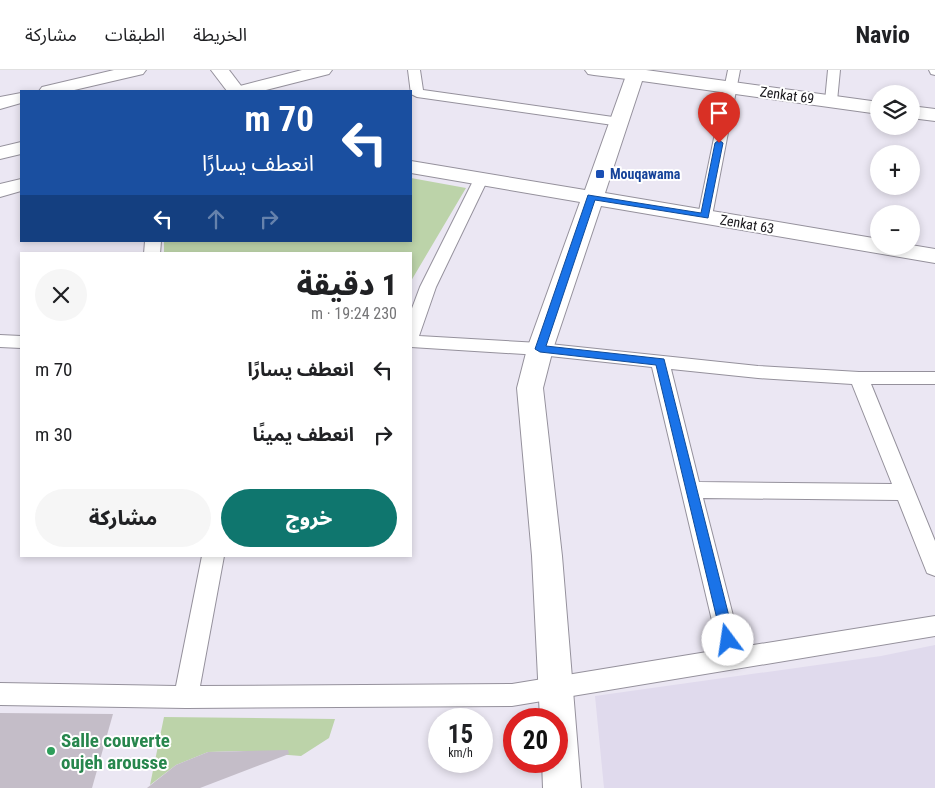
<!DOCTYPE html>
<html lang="ar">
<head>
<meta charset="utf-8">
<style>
  :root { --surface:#fff; --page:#f6f6f6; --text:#202124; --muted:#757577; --line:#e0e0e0; --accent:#0f766e }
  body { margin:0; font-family:"Roboto Condensed","Noto Sans Arabic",sans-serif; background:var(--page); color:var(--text); direction:rtl; height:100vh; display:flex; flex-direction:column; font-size:19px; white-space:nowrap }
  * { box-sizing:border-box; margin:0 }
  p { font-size:16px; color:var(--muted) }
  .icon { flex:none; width:28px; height:28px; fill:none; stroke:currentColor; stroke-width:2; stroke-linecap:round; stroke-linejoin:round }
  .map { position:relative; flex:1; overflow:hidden; direction:ltr }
  .details { position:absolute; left:20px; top:182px; width:392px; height:305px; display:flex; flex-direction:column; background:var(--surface); border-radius:0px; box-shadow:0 2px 8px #0003; direction:rtl }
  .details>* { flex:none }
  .hud { position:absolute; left:20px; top:20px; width:392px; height:152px; border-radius:0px; box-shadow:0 2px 8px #0003; direction:rtl; background:#1a4fa0; color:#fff; overflow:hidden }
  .controls { position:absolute; left:870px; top:15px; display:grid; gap:10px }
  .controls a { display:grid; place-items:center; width:50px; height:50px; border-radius:50%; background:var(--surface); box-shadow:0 2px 8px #0003; font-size:25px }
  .speed { position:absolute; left:428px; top:638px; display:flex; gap:10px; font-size:25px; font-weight:700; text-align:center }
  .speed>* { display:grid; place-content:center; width:65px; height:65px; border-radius:50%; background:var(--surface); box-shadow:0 2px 8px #0003; line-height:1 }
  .speed small { font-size:12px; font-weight:400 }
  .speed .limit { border:8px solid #d22; background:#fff; color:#111 }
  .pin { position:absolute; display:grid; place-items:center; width:42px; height:42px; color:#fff; margin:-51px -21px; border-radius:50% 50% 50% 0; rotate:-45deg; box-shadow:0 0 5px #0007 }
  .pin .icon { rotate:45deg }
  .me { position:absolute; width:55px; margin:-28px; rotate:346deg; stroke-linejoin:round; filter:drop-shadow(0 0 4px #0008) }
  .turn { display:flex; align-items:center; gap:18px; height:105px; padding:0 15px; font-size:22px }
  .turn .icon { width:65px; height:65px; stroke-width:2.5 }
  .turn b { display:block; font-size:35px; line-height:42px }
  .lanes { display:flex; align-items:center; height:48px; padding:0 15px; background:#0003; justify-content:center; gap:25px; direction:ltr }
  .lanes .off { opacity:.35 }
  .round { display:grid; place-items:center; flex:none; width:52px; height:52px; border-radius:26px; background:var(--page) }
  .head { display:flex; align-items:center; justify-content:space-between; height:85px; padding:0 15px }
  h1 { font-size:30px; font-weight:800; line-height:38px }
  .action { display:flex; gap:10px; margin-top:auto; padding:10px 15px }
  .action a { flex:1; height:58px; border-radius:30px; background:var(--accent); color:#fff; font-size:20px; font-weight:800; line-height:58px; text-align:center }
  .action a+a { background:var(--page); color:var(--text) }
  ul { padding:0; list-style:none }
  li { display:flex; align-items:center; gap:15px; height:65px; padding:0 15px }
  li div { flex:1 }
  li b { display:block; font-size:19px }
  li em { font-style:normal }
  header { display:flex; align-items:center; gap:30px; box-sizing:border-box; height:70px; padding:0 25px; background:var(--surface); border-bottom:1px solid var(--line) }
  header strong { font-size:24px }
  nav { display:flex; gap:28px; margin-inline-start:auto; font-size:18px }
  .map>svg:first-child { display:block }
  .built { fill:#e0daed }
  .green { fill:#bcd3a9 }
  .building { fill:#c4bdc8 }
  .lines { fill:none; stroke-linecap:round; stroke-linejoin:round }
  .service-casing { stroke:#95919c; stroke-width:2 }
  .pedestrian-casing { stroke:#95919c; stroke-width:2 }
  .minor-casing { stroke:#95919c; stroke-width:2 }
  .service { fill:#fff; fill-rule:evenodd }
  .pedestrian { fill:#fff; fill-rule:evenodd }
  .minor { fill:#fff; fill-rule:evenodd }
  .route { fill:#1a73e8; stroke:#114b97 }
  .transit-dot { fill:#1a4fb4; stroke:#fff; stroke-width:2 }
  .leisure-dot { fill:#2e9e5b; stroke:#fff; stroke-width:2 }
  .labels { text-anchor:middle; stroke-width:4; stroke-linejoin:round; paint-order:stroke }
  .far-street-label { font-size:14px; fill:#19181c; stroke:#fff }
  .far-transit-label { font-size:14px; font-weight:bold; fill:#164399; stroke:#fff; text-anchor:start }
  .near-leisure-label { font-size:19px; font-weight:bold; fill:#27864d; stroke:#fff; text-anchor:start }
</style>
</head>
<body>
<header>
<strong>Navio</strong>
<nav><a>الخريطة</a><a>الطبقات</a><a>مشاركة</a></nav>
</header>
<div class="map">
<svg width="935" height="718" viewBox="0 0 935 718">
  <rect width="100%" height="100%" fill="#ebe7f3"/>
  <!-- built -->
  <path class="built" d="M935 575V718H604L595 626 881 586Z"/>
  <!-- green -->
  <g class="green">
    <path d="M411 108 466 118 411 211V184H164V171H411Z"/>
    <path d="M164 647 335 649 329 668 301 686 240 681 208 682 176 695 150 715Z"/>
  </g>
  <!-- building -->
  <g class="building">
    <path d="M0 643 113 644 92 718H0Z"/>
    <path d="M288 680 289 684 200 718H147L176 695 208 682Z"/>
  </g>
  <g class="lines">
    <!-- service casing -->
    <g class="service-casing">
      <g id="service">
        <path d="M408 0H420L423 20 620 48 627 52 620 56 417 27 411 24Z"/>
        <path d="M728 0H740L712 146 705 150 698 146Z"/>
        <path d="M828 0H840L837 31 831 35 825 31Z"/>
        <path d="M929 0H935V5L931 4Z"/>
        <path d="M481 105 488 109 436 217 419 266 540 273 758 296 859 302H935V314H871L935 471V506L927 503 898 430 703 428 741 577 935 546V566L512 636 186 638 0 635V613L176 616 202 486H224L200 616 512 614 719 580 652 297 540 285 411 277V241L420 217 474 109ZM671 299 758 308 852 314 892 414 699 412Z"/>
        <path d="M145 171H161L160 184H144Z"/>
        <path d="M0 265 21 266V278L0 277Z"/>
      </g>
    </g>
    <!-- pedestrian casing -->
    <g class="pedestrian-casing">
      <g id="pedestrian">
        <path d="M114 0H146L143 4 70 21H39L42 17Z"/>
        <path d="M302 0H332L329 4 262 21H233L236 17Z"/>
        <path d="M585 0H637L644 5 641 9 635 10 594 5 588 4Z"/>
        <path d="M21 23V33L0 39V27Z"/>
        <path d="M21 72V84L0 89V77Z"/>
      </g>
    </g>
    <!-- minor casing -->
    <g class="minor-casing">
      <g id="minor">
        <path d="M211 0H229L245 21H227Z"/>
        <path d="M628 0H646L879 32V44L642 11 605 123 879 169V176L911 175 935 179V193L601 136 553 279 543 318 562 486 581 718H543L542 691H556V649H540L532 486 517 318 527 279 580 132 411 103V91L585 120Z"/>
        <path d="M911 36 935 39V51L911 48Z"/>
        <path d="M21 109V121L0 127V114Z"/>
      </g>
    </g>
    <!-- service -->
    <use href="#service" class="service"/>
    <!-- pedestrian -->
    <use href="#pedestrian" class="pedestrian"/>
    <!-- minor -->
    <use href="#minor" class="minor"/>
  </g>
  <!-- route -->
  <path class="route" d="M719 70 723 73 708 148 595 130 546 276 664 289 735 570 733 575 728 577 724 575 722 570 656 295 540 282 535 279 588 125 701 143 715 73Z"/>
  <!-- markers -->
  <rect class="transit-dot" x="595" y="99" width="10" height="10" rx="2.5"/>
  <circle class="leisure-dot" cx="51" cy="681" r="5"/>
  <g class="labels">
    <!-- far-street labels -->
    <g class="far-street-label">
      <text transform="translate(787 25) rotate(8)" y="5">Zenkat 69</text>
      <text transform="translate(747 154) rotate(10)" y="5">Zenkat 63</text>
    </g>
    <!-- far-transit labels -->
    <g class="far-transit-label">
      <text x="610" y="109">Mouqawama</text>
    </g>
    <!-- near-leisure labels -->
    <g class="near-leisure-label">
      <text x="61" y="677">Salle couverte<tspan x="61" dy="22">oujeh arousse</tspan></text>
    </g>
  </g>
</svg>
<div class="controls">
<a><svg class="icon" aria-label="layers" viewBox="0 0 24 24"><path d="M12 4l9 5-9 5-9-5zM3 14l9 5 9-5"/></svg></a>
<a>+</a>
<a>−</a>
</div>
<div class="speed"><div>15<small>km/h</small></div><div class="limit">20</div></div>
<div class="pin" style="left:719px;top:73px;background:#d93025"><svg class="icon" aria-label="arrive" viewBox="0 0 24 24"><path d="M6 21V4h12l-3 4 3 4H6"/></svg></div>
<svg class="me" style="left:728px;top:570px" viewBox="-20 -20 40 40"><circle r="19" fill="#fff"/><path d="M0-13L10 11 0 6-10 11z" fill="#1a73e8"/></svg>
<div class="hud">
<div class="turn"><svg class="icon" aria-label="left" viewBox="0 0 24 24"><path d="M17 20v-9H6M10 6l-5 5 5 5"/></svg><div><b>70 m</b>انعطف يسارًا</div></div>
<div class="lanes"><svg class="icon" aria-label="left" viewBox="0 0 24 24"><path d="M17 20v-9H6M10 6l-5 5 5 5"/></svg><svg class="icon off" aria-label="ahead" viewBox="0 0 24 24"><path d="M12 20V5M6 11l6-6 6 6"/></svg><svg class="icon off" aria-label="right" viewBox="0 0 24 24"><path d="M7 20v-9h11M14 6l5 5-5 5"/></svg></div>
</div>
<section class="details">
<div class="head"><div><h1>1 دقيقة</h1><p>230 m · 19:24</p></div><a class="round"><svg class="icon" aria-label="close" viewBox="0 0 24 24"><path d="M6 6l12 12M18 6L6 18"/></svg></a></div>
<ul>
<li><svg class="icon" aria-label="left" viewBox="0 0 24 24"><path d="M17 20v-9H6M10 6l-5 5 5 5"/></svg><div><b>انعطف يسارًا</b></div><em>70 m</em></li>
<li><svg class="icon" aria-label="right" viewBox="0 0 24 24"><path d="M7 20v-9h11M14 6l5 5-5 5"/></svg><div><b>انعطف يمينًا</b></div><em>30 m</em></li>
</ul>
<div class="action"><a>خروج</a><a>مشاركة</a></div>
</section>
</div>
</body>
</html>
